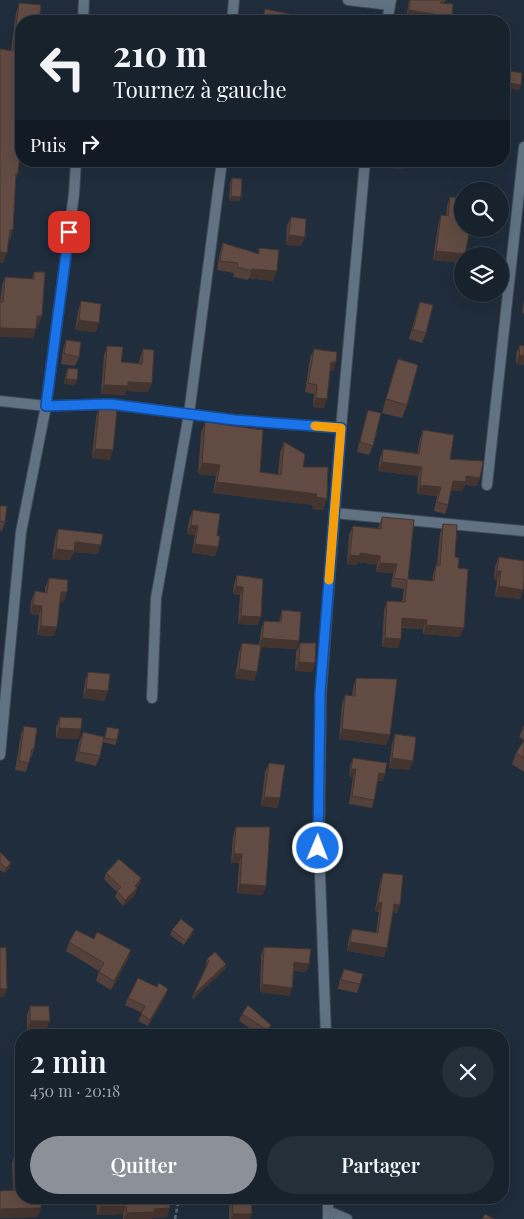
<!DOCTYPE html>
<html lang="fr">
<head>
<meta charset="utf-8">
<style>
  :root { --surface:#17222d; --page:#242f39; --text:#f1f3f6; --muted:#9ea4aa; --line:#363f49; --accent:#8c9099 }
  body { margin:0; font-family:"Playfair Display",serif; background:var(--page); color:var(--text); height:100vh; display:flex; flex-direction:column; font-size:19px; white-space:nowrap }
  * { box-sizing:border-box; margin:0 }
  p { font-size:16px; color:var(--muted) }
  .icon { flex:none; width:28px; height:28px; fill:none; stroke:currentColor; stroke-width:2; stroke-linecap:round; stroke-linejoin:round }
  .map { position:relative; flex:1; overflow:hidden }
  .panel { position:absolute; left:15px; top:1029px; width:494px; height:175px; display:flex; flex-direction:column; background:var(--surface); border-radius:20px; box-shadow:0 5px 20px #0002,0 0 0 1px var(--line) }
  .panel>* { flex:none }
  .guide { position:absolute; left:15px; top:15px; width:495px; height:152px; border-radius:20px; box-shadow:0 5px 20px #0002,0 0 0 1px var(--line); background:#17222d; color:var(--text); overflow:hidden }
  .buttons { position:absolute; left:454px; top:182px; display:grid; gap:10px }
  .buttons a { display:grid; place-items:center; width:55px; height:55px; border-radius:50%; background:var(--surface); box-shadow:0 5px 20px #0002,0 0 0 1px var(--line); font-size:25px }
  .pin { position:absolute; display:grid; place-items:center; width:42px; height:42px; color:#fff; margin:-21px; border-radius:10px; box-shadow:0 2px 8px #0006 }
  .me { position:absolute; width:55px; margin:-28px; rotate:1deg; stroke-linejoin:round; filter:drop-shadow(0 0 4px #0008) }
  .turn { display:flex; align-items:center; gap:18px; height:105px; padding:0 15px; font-size:22px }
  .turn .icon { width:65px; height:65px; stroke-width:2.5 }
  .turn b { display:block; font-size:35px; line-height:42px }
  .then { display:flex; align-items:center; height:48px; padding:0 15px; background:#0003; gap:10px; font-size:19px }
  .round { display:grid; place-items:center; flex:none; width:52px; height:52px; border-radius:26px; background:var(--page) }
  .head { display:flex; align-items:center; justify-content:space-between; height:85px; padding:0 15px }
  h1 { font-size:30px; font-weight:600; line-height:38px }
  .action { display:flex; gap:10px; margin-top:auto; padding:10px 15px }
  .action a { flex:1; height:58px; border-radius:30px; background:var(--accent); color:#fff; font-size:20px; font-weight:600; line-height:58px; text-align:center }
  .action a+a { background:var(--page); color:var(--text) }
  .map>svg:first-child { display:block }
  .lines { fill:none; stroke-linecap:round; stroke-linejoin:round }
  .street-casing { stroke:#3e4a56; stroke-width:12 }
  .path { stroke:#5f6b78; stroke-width:2.5; stroke-dasharray:4 2.5; stroke-linecap:butt }
  .street { stroke:#617283; stroke-width:10 }
  .wall { fill:#53403a }
  .shaded-wall { fill:#44342f }
  .building { fill:#614b43; stroke:#44342f }
  .route-casing { stroke:#114b97; stroke-width:12 }
  .route { stroke:#1a73e8; stroke-width:9 }
  .slow { stroke:#f59e0b; stroke-width:9 }
</style>
</head>
<body>
<div class="map">
<svg width="524" height="1219" viewBox="0 0 524 1219">
  <rect width="100%" height="100%" fill="#1f2d3c"/>
  <g class="lines">
    <!-- street casing -->
    <g class="street-casing">
      <g id="street">
        <path d="M348 0 390 5"/>
        <path d="M83 21 84 0"/>
        <path d="M232 21 234 0"/>
        <path d="M387 21 391 0"/>
        <path d="M0 401 46 406 110 404 235 420 341 428"/>
        <path d="M487 485 524 147"/>
        <path d="M334 513 524 531"/>
        <path d="M152 698 156 598 189 414 222 161"/>
        <path d="M0 755 21 532 46 406 74 194 76 161"/>
        <path d="M326 1035 319 848 321 693 341 428 365 161"/>
        <path d="M328 1198V1219"/>
        <path d="M328 1211 347 1219"/>
      </g>
    </g>
    <!-- path -->
    <path class="path" d="M175 1219 179 1198"/>
    <!-- street -->
    <use href="#street" class="street"/>
  </g>
  <!-- wall -->
  <g class="wall">
    <path d="M409 0H446L443 3 406 19Z"/>
    <path d="M19 3 21 21V155H20L18 173 15 180 13 230 10 240H9L3 263 11 50 16 13Z"/>
    <path d="M509 71 521 85 519 90 506 88 507 76Z"/>
    <path d="M232 178 241 197 239 201H229L230 183Z"/>
    <path d="M462 196V229L465 254 464 256H462V263L433 260 438 225 441 215 446 216 447 206 450 197 462 198Z"/>
    <path d="M291 217 305 237 301 246 286 245 287 226Z"/>
    <path d="M223 243 258 254 259 248 273 281 249 278 248 280 233 277 234 273 217 270 220 252Z"/>
    <path d="M34 272 42 316 38 325H36V329L33 338 0 302 2 285 5 277 32 279Z"/>
    <path d="M524 300V314L522 313Z"/>
    <path d="M81 301 96 332 75 330 78 311Z"/>
    <path d="M420 302 426 333 422 343 409 339 417 311Z"/>
    <path d="M66 340 79 357 75 366 61 364 63 349Z"/>
    <path d="M520 345 524 346 516 364V354Z"/>
    <path d="M107 346 121 362 139 363 140 358 143 349 148 392 126 391 125 395 101 394 104 355Z"/>
    <path d="M314 349 336 362 333 371H330L324 408 313 407 314 394 305 392 310 358Z"/>
    <path d="M398 359 407 405 402 418 382 413 393 373Z"/>
    <path d="M68 368 75 385 64 384 66 373Z"/>
    <path d="M99 408 110 460 92 458 96 417Z"/>
    <path d="M368 410 373 446 369 455 357 452 365 419Z"/>
    <path d="M205 422 260 472 278 474 280 453 284 442 327 499 323 510 312 509 313 505 213 493 216 476 198 474 201 433Z"/>
    <path d="M423 430 450 459 480 478 477 486 465 485 462 491 451 490 448 505 445 514 434 511 437 496 417 494 418 476 378 471 380 458 383 449 417 453 420 439Z"/>
    <path d="M0 506 5 522 2 531 0 530Z"/>
    <path d="M193 510 218 547 215 556 192 553 195 535 187 534 189 520Z"/>
    <path d="M382 517 408 579 432 581 433 574 436 565H437L440 533 443 524 458 568 460 637 423 634V629L402 628 398 648 382 647 384 610 387 601 402 602 404 589 391 587 393 573 376 572 377 565 358 562 357 565 347 564 349 535 353 526 378 528Z"/>
    <path d="M58 529 98 554 74 552 70 560 52 559 55 538Z"/>
    <path d="M499 557 523 590 520 599 495 596 497 580H494L495 566Z"/>
    <path d="M237 575 258 625 238 624 240 595 233 594 234 583Z"/>
    <path d="M49 578 64 602 60 601 54 636 37 635 39 615 30 614 31 601 35 591 45 593V588Z"/>
    <path d="M282 610 299 641 296 649 261 647 254 681 235 678 239 652 242 643 259 645 261 630 264 621 279 622Z"/>
    <path d="M300 643 315 663 312 672 295 671 296 652Z"/>
    <path d="M88 672 108 691 104 701 83 698 85 681Z"/>
    <path d="M356 678 390 735 386 745 339 739 342 704 345 695 352 696 353 688Z"/>
    <path d="M60 717 81 729 78 739 56 738V727Z"/>
    <path d="M524 725V772L512 764 516 753 524 740 519 737Z"/>
    <path d="M24 726 34 749 31 758 30 757 26 772 15 770 21 734Z"/>
    <path d="M107 727 117 740 115 745 103 742Z"/>
    <path d="M83 732 100 756 96 766 75 761 79 742Z"/>
    <path d="M395 734 410 770 389 768 392 744Z"/>
    <path d="M353 758 385 774 383 781H378L374 800 372 808 349 804 353 777 349 776 350 766Z"/>
    <path d="M269 763 280 798 277 808 261 806 265 772Z"/>
    <path d="M236 827 263 895 237 893 239 863H231L233 836Z"/>
    <path d="M0 852 9 868 4 873 0 870Z"/>
    <path d="M106 873 141 878 139 885 137 887 135 895 123 906 115 897 117 892 104 879Z"/>
    <path d="M383 873 397 913H393L384 957 347 951 349 938 352 929 376 933 379 912 375 911 380 882Z"/>
    <path d="M172 930 193 933 184 945 170 935Z"/>
    <path d="M69 942 128 959 111 990 96 981 99 971 66 951Z"/>
    <path d="M264 947 309 964 306 972 294 971 292 988 289 996 260 992 261 955Z"/>
    <path d="M207 959 226 964 225 969 193 999 192 998 194 993 207 965 206 964Z"/>
    <path d="M344 969 360 984 357 993 338 989 340 979Z"/>
    <path d="M157 987 166 995 148 1026 138 1021 142 1013 125 1005 128 998Z"/>
    <path d="M30 1006 46 1030 27 1031V1015Z"/>
    <path d="M242 1014 271 1025 268 1033 266 1035H260L239 1021Z"/>
    <path d="M15 1153 38 1217 0 1218V1191L13 1190 12 1163Z"/>
    <path d="M96 1198H169L167 1217 152 1218V1219H123V1214L97 1215Z"/>
    <path d="M190 1198H251L252 1214 250 1219H229V1204L191 1205Z"/>
  </g>
  <!-- shaded-wall -->
  <g class="shaded-wall">
    <path d="M409 10 452 17 451 21H423L406 19Z"/>
    <path d="M508 83 521 85 519 90 506 88Z"/>
    <path d="M392 161H405L403 169 390 168Z"/>
    <path d="M231 196 241 197 239 201H229Z"/>
    <path d="M10 230H13L10 240H7Z"/>
    <path d="M289 235 305 237 301 246 286 245Z"/>
    <path d="M436 251 465 254 464 256H462V263L433 260Z"/>
    <path d="M0 252 7 253 3 263H0Z"/>
    <path d="M252 269 277 271 273 281 249 278Z"/>
    <path d="M37 316H42L38 325H34Z"/>
    <path d="M79 320 99 323 96 332 75 330Z"/>
    <path d="M0 328 36 329 33 338 0 337Z"/>
    <path d="M519 355 524 356V365L516 364Z"/>
    <path d="M331 362H336L333 371H328Z"/>
    <path d="M66 379 77 380 75 385 64 384Z"/>
    <path d="M128 382 152 383 148 392 126 391 125 395 101 394 104 385Z"/>
    <path d="M316 398 327 399 324 408 313 407Z"/>
    <path d="M95 449 113 450 110 460 92 458Z"/>
    <path d="M382 462 422 467 418 476 378 471Z"/>
    <path d="M202 463 220 465 216 476 198 474Z"/>
    <path d="M466 476 480 478 477 486 465 485 462 491 450 490 453 481Z"/>
    <path d="M217 482 317 494 313 505 213 493Z"/>
    <path d="M420 485 441 487 437 496 417 494Z"/>
    <path d="M316 497 327 499 323 510 312 509Z"/>
    <path d="M191 525 198 526 195 535 187 534Z"/>
    <path d="M75 542 101 545 98 554 74 552 70 560 52 559 56 549Z"/>
    <path d="M195 544 218 547 215 556 192 553Z"/>
    <path d="M360 553 380 556 377 565 358 562 357 565 347 564 350 555Z"/>
    <path d="M380 563 397 564 393 573 376 572Z"/>
    <path d="M497 571H501L497 580H494Z"/>
    <path d="M236 586 243 587 240 595 233 594Z"/>
    <path d="M499 586 523 590 520 599 495 596Z"/>
    <path d="M61 592H67L64 602 58 601Z"/>
    <path d="M33 605 42 606 39 615 30 614Z"/>
    <path d="M241 616 261 617 258 625 238 624Z"/>
    <path d="M402 618 427 620 423 629 399 627Z"/>
    <path d="M426 625 464 628 460 637 423 634Z"/>
    <path d="M41 626 57 627 54 636 37 635Z"/>
    <path d="M262 638 299 641 296 649 259 647Z"/>
    <path d="M385 638 401 639 398 648 382 647Z"/>
    <path d="M299 662 315 663 312 672 295 671Z"/>
    <path d="M239 669 257 672 254 681 235 678Z"/>
    <path d="M86 689 108 691 104 701 83 698Z"/>
    <path d="M59 728 81 729 78 739 56 738Z"/>
    <path d="M342 729 390 735 386 745 339 739Z"/>
    <path d="M392 758 413 761 410 770 389 768Z"/>
    <path d="M351 769H356L353 777 349 776Z"/>
    <path d="M379 773 385 774 383 781 376 780Z"/>
    <path d="M264 797 280 798 277 808 261 806Z"/>
    <path d="M234 854H242L239 863H231Z"/>
    <path d="M11 863 9 868 4 873 6 868Z"/>
    <path d="M141 878 139 885 133 892 135 886Z"/>
    <path d="M240 884 266 886 263 895 237 893Z"/>
    <path d="M137 888 135 895 123 906 125 900Z"/>
    <path d="M378 902 382 903 379 912 375 911Z"/>
    <path d="M394 904 400 905 397 913H391Z"/>
    <path d="M194 929 193 933 184 945 186 941Z"/>
    <path d="M350 942 387 948 384 957 347 951Z"/>
    <path d="M131 950 128 959 111 990 114 981Z"/>
    <path d="M294 962 309 964 306 972 291 970Z"/>
    <path d="M226 964 225 969 193 999 194 994Z"/>
    <path d="M262 984 292 988 289 996 260 992Z"/>
    <path d="M0 989H7L4 997H0Z"/>
    <path d="M168 989 166 995 148 1026 150 1020Z"/>
    <path d="M30 1021H50L46 1030 27 1031Z"/>
    <path d="M271 1025 268 1033 266 1035H265L267 1030Z"/>
    <path d="M194 1198H231L229 1204 191 1205Z"/>
    <path d="M101 1206H126L123 1214 97 1215Z"/>
    <path d="M41 1208 38 1217 0 1218V1209Z"/>
    <path d="M170 1208 167 1217 152 1218V1219H124L127 1213Z"/>
    <path d="M233 1214H252L250 1219H231Z"/>
  </g>
  <!-- building -->
  <g class="building">
    <path d="M410 0H443L440 3 453 4 452 17 409 10Z"/>
    <path d="M19 3 41 5 39 21H21V145L18 173H16L13 230H10L7 253 0 252V49L13 51Z"/>
    <path d="M265 9 305 17 304 21H262Z"/>
    <path d="M172 14 182 17 181 21H169Z"/>
    <path d="M509 71 522 73 521 85 508 83Z"/>
    <path d="M232 178 242 179 241 197 231 196Z"/>
    <path d="M466 186 496 188 495 191H465Z"/>
    <path d="M450 197 462 198V229H470L465 254 436 251 441 215 448 216Z"/>
    <path d="M291 217 306 219 305 237 289 235Z"/>
    <path d="M223 243 259 254V248L279 250 277 271 252 269V271L237 267 238 263 220 261Z"/>
    <path d="M34 272H45L42 316H37L36 329 0 328V302H3L5 277 34 279Z"/>
    <path d="M81 301 101 304 99 323 79 320Z"/>
    <path d="M420 302 433 305 426 333 413 330Z"/>
    <path d="M66 340 81 342 79 357 64 354Z"/>
    <path d="M520 345 524 346V356L519 355Z"/>
    <path d="M107 346 123 347 121 362 142 364 143 349 154 350 152 383 128 382V386L104 385Z"/>
    <path d="M314 349 337 352 336 362H331L327 399 316 398 317 385 308 383Z"/>
    <path d="M398 359 418 365 407 405 386 399Z"/>
    <path d="M68 368 78 369 77 380 66 379Z"/>
    <path d="M99 408 117 410 113 450 95 449Z"/>
    <path d="M368 410 381 413 373 446 360 442Z"/>
    <path d="M205 422 263 430 260 472 281 475 284 442 305 454 303 467H328L327 499 316 497 317 494 217 482 220 465 202 463Z"/>
    <path d="M423 430 454 435 450 459 483 461 480 478 466 476V482L453 481 448 505 437 502 441 487 420 485 422 467 382 462 383 449 419 454Z"/>
    <path d="M0 506H7L5 522 0 521Z"/>
    <path d="M193 510 220 514 217 536H220L218 547 195 544 198 526 191 525Z"/>
    <path d="M382 517 414 520 408 579 434 581 436 565 440 566 443 524 457 525 455 557 459 558 458 568 468 569 464 628 426 625 427 620 402 618 401 639 385 638 387 601 405 602 407 580 394 578 397 564 380 563V556L360 553V556L350 555 353 526 381 529Z"/>
    <path d="M58 529 103 534 101 545 75 542 74 551 56 549Z"/>
    <path d="M499 557 524 561V582L523 590 499 586 501 571H497Z"/>
    <path d="M237 575 263 579 261 617 241 616 243 587 236 586Z"/>
    <path d="M49 578 68 580 67 592H61L57 627 41 626 42 606 33 605 35 591 47 593Z"/>
    <path d="M282 610 301 612 299 641 262 638 264 621 281 622Z"/>
    <path d="M242 643 261 645 257 672 239 669Z"/>
    <path d="M300 643H316L315 663 299 662Z"/>
    <path d="M88 672 110 674 108 691 86 689Z"/>
    <path d="M356 678 397 679 390 735 342 729 345 695 355 696Z"/>
    <path d="M60 717 82 718 81 729 59 728Z"/>
    <path d="M24 726 37 728 34 749H32L29 763 19 761Z"/>
    <path d="M107 727 119 729 117 740 105 738Z"/>
    <path d="M83 732 104 737 100 756 79 752Z"/>
    <path d="M395 734 416 737 413 761 392 758Z"/>
    <path d="M524 740V758L516 753Z"/>
    <path d="M353 758 387 763 385 774 379 773 374 800 352 796 356 769H351Z"/>
    <path d="M269 763 285 765 280 798 264 797Z"/>
    <path d="M236 827H270L266 886 240 884 242 854H234Z"/>
    <path d="M0 852 11 863 6 868 0 863Z"/>
    <path d="M119 859 141 878 135 886 137 888 125 900 117 891 121 887 106 873Z"/>
    <path d="M383 873 403 875 400 905 394 904 387 948 350 942 352 929 378 933 382 903 378 902Z"/>
    <path d="M181 919 194 929 186 941 172 930Z"/>
    <path d="M76 930 94 939 97 932 131 950 114 981 99 972 104 963 69 942Z"/>
    <path d="M6 947 7 989H0V948Z"/>
    <path d="M264 947 311 949 309 964 294 962 292 988 262 984Z"/>
    <path d="M215 952 226 964 194 994V993L209 961 207 959Z"/>
    <path d="M344 969 363 974 360 984 341 980Z"/>
    <path d="M138 978 157 987 159 983 168 989 150 1020 141 1014 145 1006 128 998Z"/>
    <path d="M248 1005 271 1025 267 1030 242 1014Z"/>
    <path d="M30 1006H49L50 1021H30Z"/>
    <path d="M118 1030 119 1035H104V1031Z"/>
    <path d="M195 1030 204 1035H192Z"/>
    <path d="M15 1153H21V1198H41V1208L0 1209V1191L17 1190Z"/>
    <path d="M100 1198H169L170 1208 154 1209V1212L127 1213 126 1206H101Z"/>
    <path d="M232 1198H251L252 1214H233Z"/>
    <path d="M485 1214 494 1219H482Z"/>
  </g>
  <g class="lines">
    <!-- route casing -->
    <g class="route-casing">
      <path id="route" d="M69 232 46 406 110 404 235 420 341 428 320 693 318 848"/>
    </g>
    <!-- route -->
    <use href="#route" class="route"/>
    <!-- slow -->
    <path class="slow" d="M315 426 341 428 329 580"/>
  </g>
</svg>
<div class="buttons">
<a><svg class="icon" aria-label="search" viewBox="0 0 24 24"><circle cx="10" cy="10" r="6"/><path d="M15 15l6 6"/></svg></a>
<a><svg class="icon" aria-label="layers" viewBox="0 0 24 24"><path d="M12 4l9 5-9 5-9-5zM3 14l9 5 9-5"/></svg></a>
</div>
<div class="pin" style="left:69px;top:232px;background:#d93025"><svg class="icon" aria-label="arrive" viewBox="0 0 24 24"><path d="M6 21V4h12l-3 4 3 4H6"/></svg></div>
<svg class="me" style="left:318px;top:848px" viewBox="-20 -20 40 40"><circle r="17" fill="#1a73e8" stroke="#fff" stroke-width="3"/><path d="M0-11L8 9 0 5-8 9z" fill="#fff"/></svg>
<div class="guide">
<div class="turn"><svg class="icon" aria-label="left" viewBox="0 0 24 24"><path d="M17 20v-9H6M10 6l-5 5 5 5"/></svg><div><b>210 m</b>Tournez à gauche</div></div>
<div class="then">Puis<svg class="icon" aria-label="right" viewBox="0 0 24 24"><path d="M7 20v-9h11M14 6l5 5-5 5"/></svg></div>
</div>
<section class="panel">
<div class="head"><div><h1>2 min</h1><p>450 m · 20:18</p></div><a class="round"><svg class="icon" aria-label="close" viewBox="0 0 24 24"><path d="M6 6l12 12M18 6L6 18"/></svg></a></div>
<div class="action"><a>Quitter</a><a>Partager</a></div>
</section>
</div>
</body>
</html>
